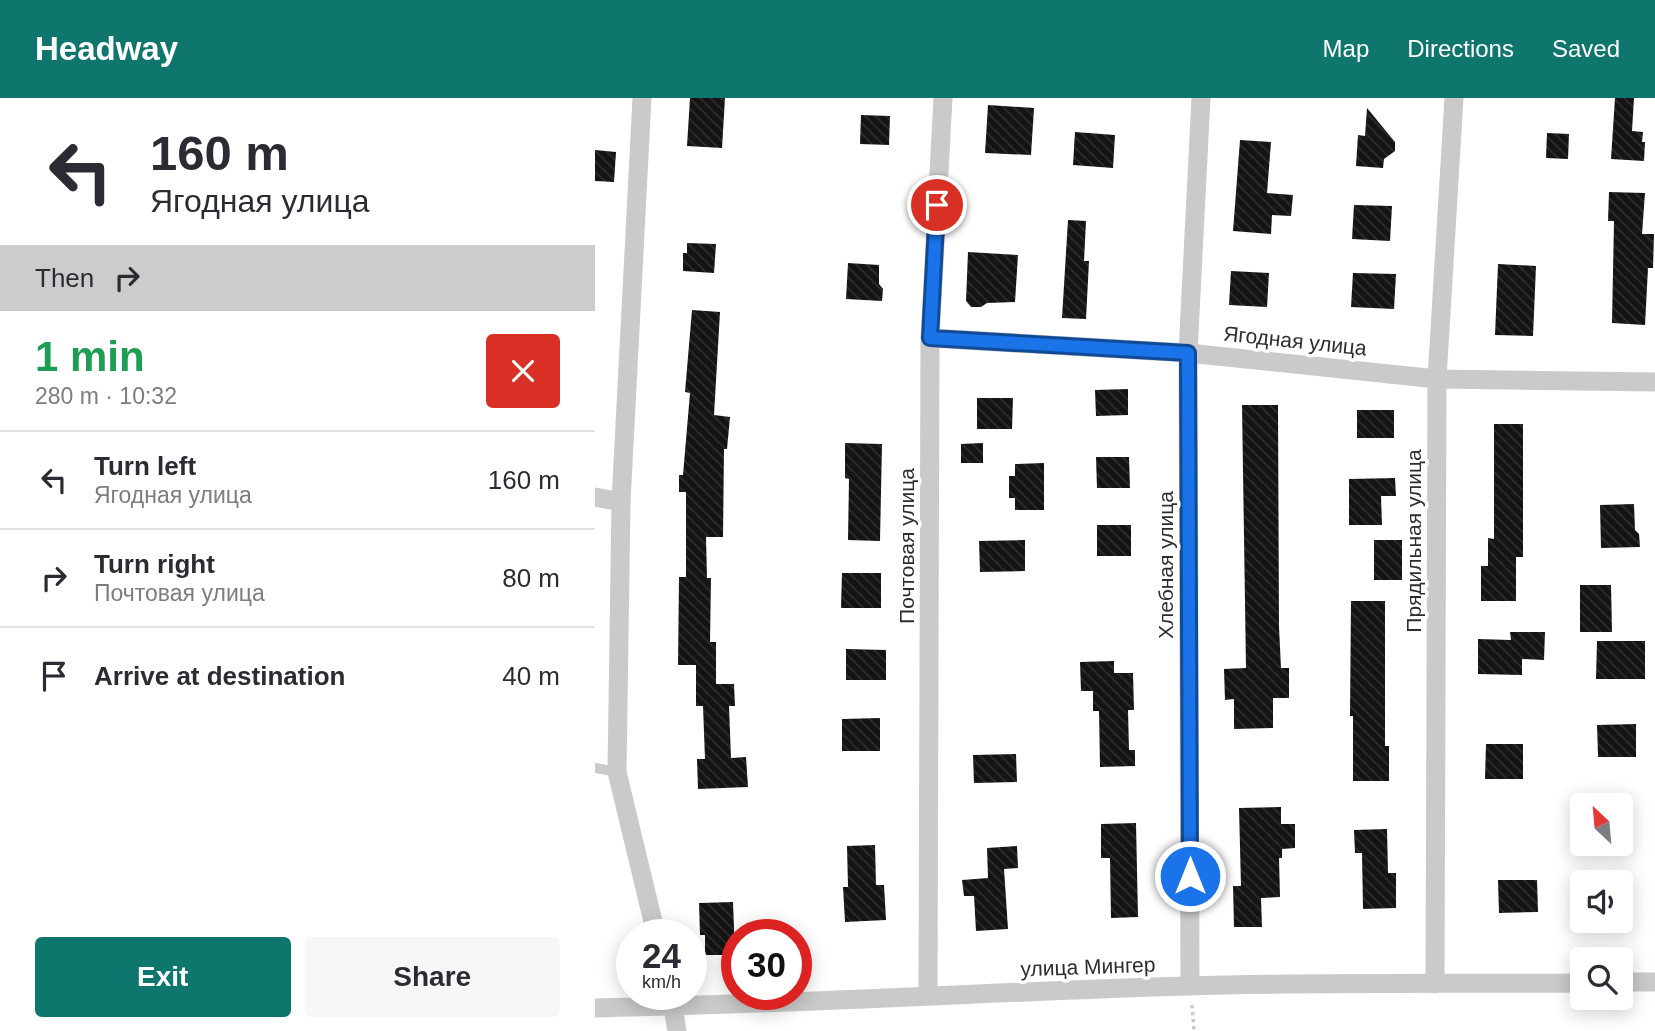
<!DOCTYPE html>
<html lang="en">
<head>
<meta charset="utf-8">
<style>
  :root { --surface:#fff; --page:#f7f7f7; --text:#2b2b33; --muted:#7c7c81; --line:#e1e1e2; --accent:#0f766e }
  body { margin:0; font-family:Arial,sans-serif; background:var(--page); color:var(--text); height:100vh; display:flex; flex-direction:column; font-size:26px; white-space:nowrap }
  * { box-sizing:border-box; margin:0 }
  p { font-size:23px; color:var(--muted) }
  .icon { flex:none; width:38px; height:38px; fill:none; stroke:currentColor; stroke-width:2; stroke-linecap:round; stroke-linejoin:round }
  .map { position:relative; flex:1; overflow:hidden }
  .panel { display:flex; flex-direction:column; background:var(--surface); width:595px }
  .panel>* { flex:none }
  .top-card { background:#fff; color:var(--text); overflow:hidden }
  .needle { width:46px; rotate:334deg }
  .fabs { position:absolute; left:975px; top:695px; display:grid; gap:14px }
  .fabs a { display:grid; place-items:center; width:63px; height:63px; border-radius:7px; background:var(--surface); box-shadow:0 4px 18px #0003; font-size:35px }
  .speed { position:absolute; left:21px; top:821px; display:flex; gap:14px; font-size:35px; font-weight:700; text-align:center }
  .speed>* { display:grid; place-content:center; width:91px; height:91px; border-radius:50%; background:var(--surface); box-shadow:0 4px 18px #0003; line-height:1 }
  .speed small { font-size:18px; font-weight:400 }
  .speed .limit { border:10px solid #d22; background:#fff; color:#111 }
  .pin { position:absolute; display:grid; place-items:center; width:60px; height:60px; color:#fff; margin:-30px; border:4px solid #fff; border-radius:50%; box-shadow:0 2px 7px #0007 }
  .me { position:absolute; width:77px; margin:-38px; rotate:0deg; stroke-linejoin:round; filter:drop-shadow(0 0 5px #0008) }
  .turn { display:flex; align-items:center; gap:24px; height:147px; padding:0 35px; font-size:32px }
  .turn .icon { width:91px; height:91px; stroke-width:2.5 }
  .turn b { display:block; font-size:49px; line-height:60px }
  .then { display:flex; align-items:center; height:66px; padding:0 35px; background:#0003; gap:14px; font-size:26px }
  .round { display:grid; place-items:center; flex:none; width:74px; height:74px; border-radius:7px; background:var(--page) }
  .head { display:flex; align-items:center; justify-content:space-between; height:119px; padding:0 35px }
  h1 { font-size:42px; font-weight:700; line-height:52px; color:#1e9e55 }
  .cta { display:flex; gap:14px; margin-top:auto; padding:14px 35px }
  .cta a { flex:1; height:80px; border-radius:7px; background:var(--accent); color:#fff; font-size:28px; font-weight:700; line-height:80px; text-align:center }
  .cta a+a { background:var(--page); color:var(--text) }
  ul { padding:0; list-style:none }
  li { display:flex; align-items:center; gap:21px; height:98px; padding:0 35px; border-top:2px solid var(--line) }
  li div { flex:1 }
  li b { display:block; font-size:26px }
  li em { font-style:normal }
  header { display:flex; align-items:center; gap:42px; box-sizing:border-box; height:98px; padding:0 35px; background:var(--accent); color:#fff }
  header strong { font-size:33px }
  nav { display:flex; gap:38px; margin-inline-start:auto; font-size:24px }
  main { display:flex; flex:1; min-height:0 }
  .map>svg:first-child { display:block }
  .building { fill:url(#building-back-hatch) }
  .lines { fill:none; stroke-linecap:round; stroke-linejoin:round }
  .path { stroke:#cacaca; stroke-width:3.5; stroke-dasharray:3.5 3.5; stroke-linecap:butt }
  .service { stroke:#cacaca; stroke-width:10 }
  .minor { stroke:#cacaca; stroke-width:19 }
  .route-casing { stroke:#114b97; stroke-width:18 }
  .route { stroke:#1a73e8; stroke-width:12 }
  .labels { text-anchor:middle; stroke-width:7; stroke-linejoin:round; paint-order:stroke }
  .street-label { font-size:21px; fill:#2d2d2d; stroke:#fff }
</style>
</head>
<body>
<header>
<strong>Headway</strong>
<nav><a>Map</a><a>Directions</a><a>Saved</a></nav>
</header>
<main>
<section class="panel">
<div class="top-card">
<div class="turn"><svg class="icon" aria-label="left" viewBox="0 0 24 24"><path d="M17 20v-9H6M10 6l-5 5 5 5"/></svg><div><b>160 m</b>Ягодная улица</div></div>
<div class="then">Then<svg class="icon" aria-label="right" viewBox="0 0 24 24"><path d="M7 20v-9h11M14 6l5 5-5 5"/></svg></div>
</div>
<div class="head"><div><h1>1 min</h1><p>280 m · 10:32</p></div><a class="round" style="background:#d93025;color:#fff"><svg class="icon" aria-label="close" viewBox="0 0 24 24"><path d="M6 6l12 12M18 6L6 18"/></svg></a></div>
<ul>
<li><svg class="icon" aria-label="left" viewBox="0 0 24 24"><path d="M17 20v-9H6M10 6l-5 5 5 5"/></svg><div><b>Turn left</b><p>Ягодная улица</p></div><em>160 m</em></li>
<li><svg class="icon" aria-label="right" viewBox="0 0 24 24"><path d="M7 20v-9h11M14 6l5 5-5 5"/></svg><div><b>Turn right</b><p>Почтовая улица</p></div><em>80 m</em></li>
<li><svg class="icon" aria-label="arrive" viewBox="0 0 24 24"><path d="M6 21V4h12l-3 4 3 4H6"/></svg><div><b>Arrive at destination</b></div><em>40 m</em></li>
</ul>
<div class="cta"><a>Exit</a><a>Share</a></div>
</section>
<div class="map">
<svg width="1060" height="933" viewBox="0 0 1060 933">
  <defs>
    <pattern id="building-back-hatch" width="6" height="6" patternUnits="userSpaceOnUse" patternTransform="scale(1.75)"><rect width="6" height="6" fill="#141414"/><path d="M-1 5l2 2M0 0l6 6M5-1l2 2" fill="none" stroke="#2e2e2e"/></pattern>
  </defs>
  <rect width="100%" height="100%" fill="#fff"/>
  <!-- building -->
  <g class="building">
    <path d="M95 0H130L127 50 92 48Z"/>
    <path d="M1020 0H1039L1037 33 1048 34 1047 44H1050L1049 63 1016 61Z"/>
    <path d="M393 7 439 10 436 57 390 55Z"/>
    <path d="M772 10 800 44V53L789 61 788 70 761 68 763 37 770 38Z"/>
    <path d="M266 17 295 18 294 47 265 46Z"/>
    <path d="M480 34 520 37 518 70 478 67Z"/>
    <path d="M952 35 974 36 973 61 951 60Z"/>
    <path d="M645 42 676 44 672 95 698 97 696 118 677 117 676 136 638 133Z"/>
    <path d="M0 52 21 54 19 84 0 83Z"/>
    <path d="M1014 94 1050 95 1047 136H1059L1058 170H1053L1050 227 1017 225 1019 123H1013Z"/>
    <path d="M759 107 797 108 795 143 757 141Z"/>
    <path d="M473 122 491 123 489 163H494L491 221 467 220Z"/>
    <path d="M92 145 121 146 119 175 88 173V155H92Z"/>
    <path d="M373 154 423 157 420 204 392 205 386 209H376L371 203Z"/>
    <path d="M253 165 284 167V186L288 191 287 203 251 201Z"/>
    <path d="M903 166 941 168 938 238 900 237Z"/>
    <path d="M636 173 674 175 672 209 634 207Z"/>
    <path d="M758 175 801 176 799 211 756 209Z"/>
    <path d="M97 212 125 214 119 317 135 319 132 351H129L128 439H111L112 480H116L115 544H121V586H139L140 608H134L136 660 151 659 153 689 103 691 102 661H110L108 608H101V567H83L84 479H91V394H84V377H88L95 295 90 294Z"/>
    <path d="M533 291V317L501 318 500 292Z"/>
    <path d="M382 300H418L417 331H382Z"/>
    <path d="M647 307H683L684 529 686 570H694V600H678V630L639 631V601L630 602 629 571 651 570Z"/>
    <rect x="762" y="312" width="37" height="28"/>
    <path d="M899 326H928V459H921V503H886V468H893V440L899 441Z"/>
    <path d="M250 345 287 346 285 443 253 442 254 381 250 380Z"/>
    <path d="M388 345V365H366V346Z"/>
    <path d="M501 359H534L535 390H502Z"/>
    <path d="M449 365V412H420V400H414V378H420V366Z"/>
    <path d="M800 380 801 398H786L787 427H754V381Z"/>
    <path d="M1039 406 1040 432 1044 436 1045 449 1006 450 1005 407Z"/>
    <rect x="502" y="427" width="34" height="31"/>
    <path d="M430 442V473L385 474 384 443Z"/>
    <rect x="779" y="442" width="28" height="40"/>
    <path d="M247 475H286V510H246Z"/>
    <path d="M985 487H1016L1017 534H985Z"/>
    <path d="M756 503H790V648H794V683H758V618H755Z"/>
    <path d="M915 534H950L949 562 927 561V577L883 576V541L916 542Z"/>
    <path d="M1002 543H1050V581H1001Z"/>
    <path d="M251 551 291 552V582H251Z"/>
    <path d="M519 563V575H538L539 612H533L534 652H540V668L505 669 504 613H498V593H486L485 564Z"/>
    <path d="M285 620V653H247V621Z"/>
    <path d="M1041 626V659H1003L1002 627Z"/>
    <path d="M891 646H928V681H890Z"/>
    <path d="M421 656 422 684 379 685 378 657Z"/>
    <path d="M686 709V726H700V750L687 751V760H684L685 799 666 800 667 829H639L638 788H646L644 710Z"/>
    <path d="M541 725 543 819 516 820 515 760H506V726Z"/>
    <path d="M792 731 793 775H801V810L768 811 767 755H760L759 732Z"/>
    <path d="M280 747 281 787H289L291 822 250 824 248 789H253L252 748Z"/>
    <path d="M422 748 423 770 409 771 413 831 381 833 379 798H369L367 782 393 780 392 750Z"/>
    <path d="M903 782H942L943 814 904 815Z"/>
    <path d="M138 804 140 857H110V837H105L104 805Z"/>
  </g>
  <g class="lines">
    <!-- path -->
    <path class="path" d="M597 907 599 933"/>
    <!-- service -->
    <path class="service" d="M0 670 22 674"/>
    <!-- minor -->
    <g class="minor">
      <path d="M47 0 26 404 22 674 61 836"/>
      <path d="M335 240 593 255 842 281 1060 284"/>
      <path d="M0 399 26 404"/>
      <path d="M1026 884H1060"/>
      <path d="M840 886 842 281 859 0"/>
      <path d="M595 888 593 255 606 0"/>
      <path d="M76 897 82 933"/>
      <path d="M333 897 335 240 348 0"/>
      <path d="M0 910C197 906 394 894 591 888 723 884 855 886 987 885"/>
    </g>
  </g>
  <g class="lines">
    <!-- route casing -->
    <g class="route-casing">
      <path id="route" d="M342 107 335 240 593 255 595 778"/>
    </g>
    <!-- route -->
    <use href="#route" class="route"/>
  </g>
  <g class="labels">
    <!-- street labels -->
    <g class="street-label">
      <text transform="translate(700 243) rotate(6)" y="7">Ягодная улица</text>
      <text transform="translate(819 443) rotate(-90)" y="7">Прядильная улица</text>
      <text transform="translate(312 448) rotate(-90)" y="7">Почтовая улица</text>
      <text transform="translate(571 467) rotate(-90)" y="7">Хлебная улица</text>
      <text transform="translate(493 869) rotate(-2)" y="7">улица Мингер</text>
    </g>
  </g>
</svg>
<div class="fabs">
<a><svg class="needle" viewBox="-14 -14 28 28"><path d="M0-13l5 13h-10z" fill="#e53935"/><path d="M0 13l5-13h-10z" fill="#7c7c81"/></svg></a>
<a><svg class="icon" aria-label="sound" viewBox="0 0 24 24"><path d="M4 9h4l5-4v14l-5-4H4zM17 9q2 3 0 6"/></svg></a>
<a><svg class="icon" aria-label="search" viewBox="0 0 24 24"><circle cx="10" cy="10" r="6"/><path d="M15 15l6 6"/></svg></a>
</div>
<div class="speed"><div>24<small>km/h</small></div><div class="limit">30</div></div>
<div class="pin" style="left:342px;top:107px;background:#d93025"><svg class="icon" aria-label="arrive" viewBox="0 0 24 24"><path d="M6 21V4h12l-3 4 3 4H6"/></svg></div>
<svg class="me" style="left:595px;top:778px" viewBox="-20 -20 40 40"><circle r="17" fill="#1a73e8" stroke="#fff" stroke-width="3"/><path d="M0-11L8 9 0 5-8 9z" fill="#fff"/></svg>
</div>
</main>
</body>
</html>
